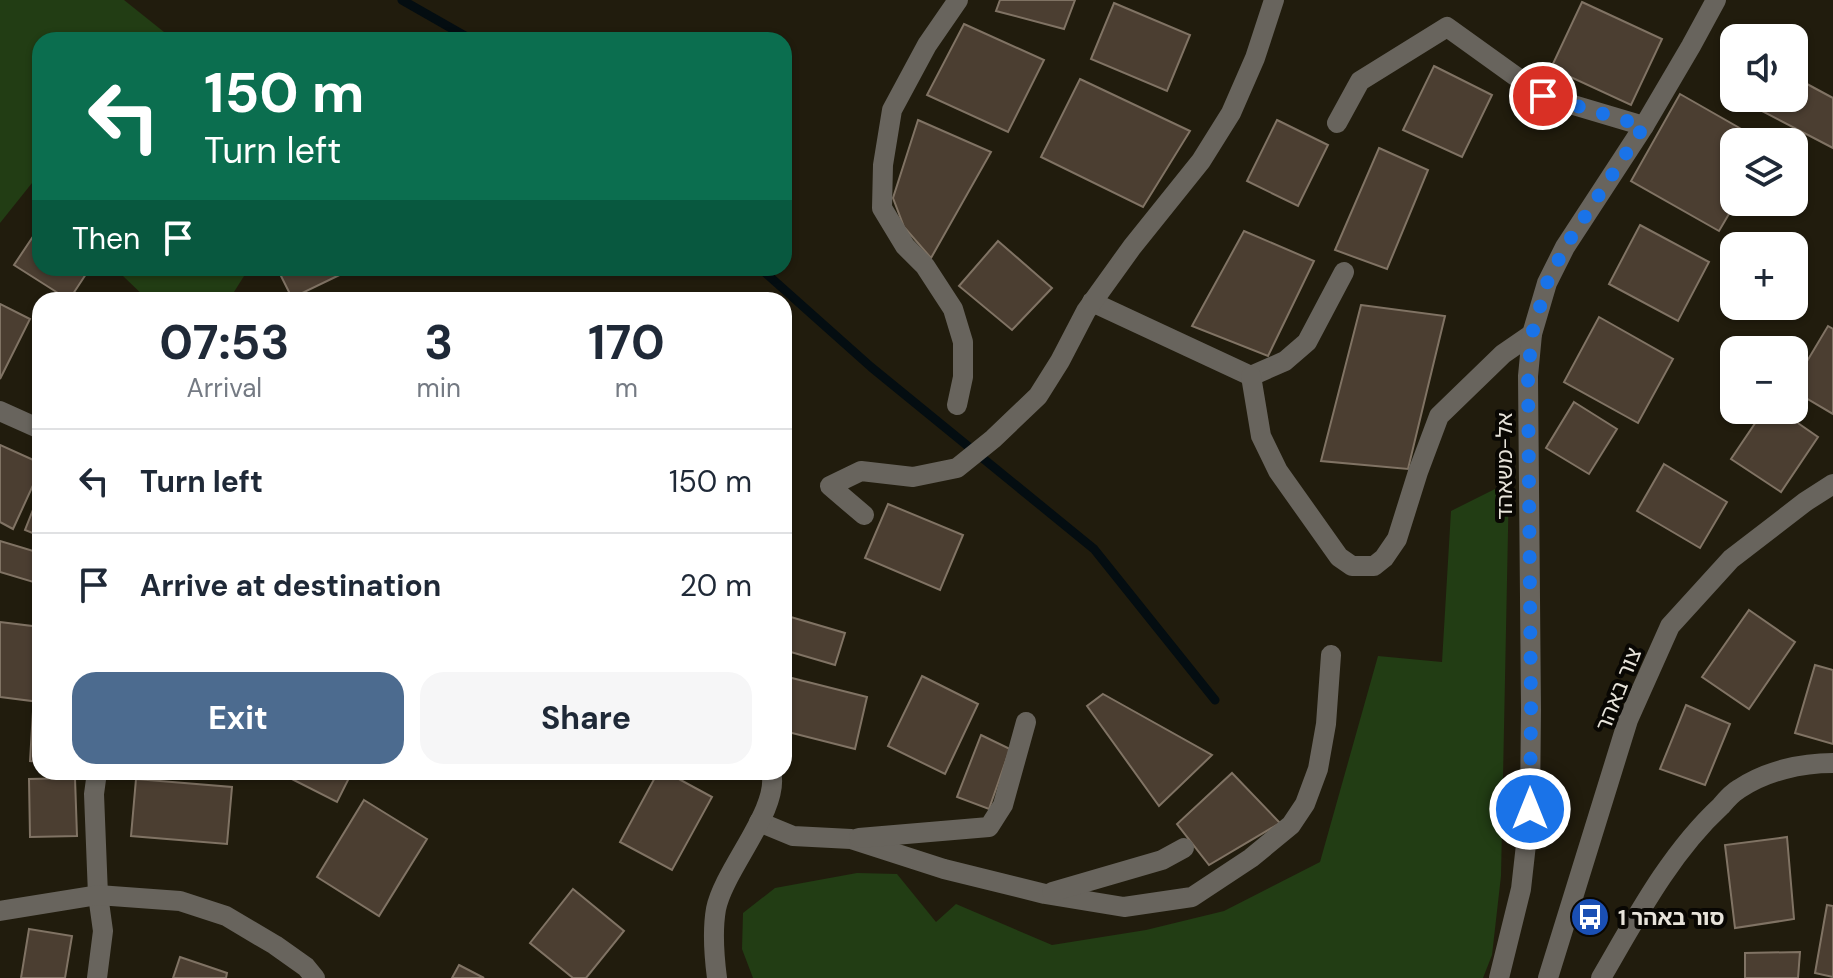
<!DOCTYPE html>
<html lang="en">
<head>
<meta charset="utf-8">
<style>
  :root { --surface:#fff; --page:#f6f6f7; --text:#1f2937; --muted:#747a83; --line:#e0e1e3; --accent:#4c6b8f }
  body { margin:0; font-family:"DM Sans","Noto Sans Hebrew",sans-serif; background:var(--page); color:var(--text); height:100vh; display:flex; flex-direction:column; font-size:30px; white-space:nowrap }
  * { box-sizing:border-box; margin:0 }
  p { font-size:26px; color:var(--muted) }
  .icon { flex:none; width:44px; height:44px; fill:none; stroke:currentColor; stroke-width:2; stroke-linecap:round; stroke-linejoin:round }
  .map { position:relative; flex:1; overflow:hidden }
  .drawer { position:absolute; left:32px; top:292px; width:760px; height:488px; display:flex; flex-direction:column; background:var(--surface); border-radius:24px; box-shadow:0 2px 6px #0004 }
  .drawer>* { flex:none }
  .hud { position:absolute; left:32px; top:32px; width:760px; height:244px; border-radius:24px; box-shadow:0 2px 6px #0004; background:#0b6e4f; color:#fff; overflow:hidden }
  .fabs { position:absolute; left:1720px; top:24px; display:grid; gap:16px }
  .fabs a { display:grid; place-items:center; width:88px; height:88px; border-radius:16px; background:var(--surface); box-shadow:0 2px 6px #0004; font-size:40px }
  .pin { position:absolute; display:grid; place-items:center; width:68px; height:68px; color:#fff; margin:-34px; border:4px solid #fff; border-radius:50%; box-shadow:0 2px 8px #0007 }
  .me { position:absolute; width:88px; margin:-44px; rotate:0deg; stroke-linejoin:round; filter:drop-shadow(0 0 6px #0008) }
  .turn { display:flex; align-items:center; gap:28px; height:168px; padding:0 40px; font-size:36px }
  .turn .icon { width:104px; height:104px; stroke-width:2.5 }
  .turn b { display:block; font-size:56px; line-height:68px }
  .then { display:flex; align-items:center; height:76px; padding:0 40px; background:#0003; gap:16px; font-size:30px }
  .eta { display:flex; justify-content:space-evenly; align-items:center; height:136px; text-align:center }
  .eta b { font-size:48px; font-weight:700; line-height:56px }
  .button { display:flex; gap:16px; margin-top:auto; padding:16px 40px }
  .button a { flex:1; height:92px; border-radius:24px; background:var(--accent); color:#fff; font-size:32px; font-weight:700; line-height:92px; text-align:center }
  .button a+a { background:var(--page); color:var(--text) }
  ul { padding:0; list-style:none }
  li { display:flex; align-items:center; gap:24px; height:104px; padding:0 40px; border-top:2px solid var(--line) }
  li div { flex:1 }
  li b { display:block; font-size:30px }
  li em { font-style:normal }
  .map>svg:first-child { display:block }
  .green { fill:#223d14 }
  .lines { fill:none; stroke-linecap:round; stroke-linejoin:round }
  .stream { stroke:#040d11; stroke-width:9 }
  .building { fill:#4b3e31; stroke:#807364; stroke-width:2 }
  .minor { stroke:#68645d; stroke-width:20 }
  .route { stroke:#1a73e8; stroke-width:14; stroke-dasharray:0 25.2 }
  .labels { text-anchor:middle; stroke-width:8; stroke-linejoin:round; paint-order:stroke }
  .street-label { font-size:22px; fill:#e7e3da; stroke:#090703 }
  .poi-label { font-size:22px; font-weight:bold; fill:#e7e3da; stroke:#090703; text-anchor:start }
</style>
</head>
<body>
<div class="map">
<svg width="1833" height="978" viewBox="0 0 1833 978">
  <rect width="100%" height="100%" fill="#211c0d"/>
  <!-- green -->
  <g class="green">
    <path d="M0 0H124L174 40H40V173L0 223Z"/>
    <path d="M128 268H249L229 300H148L123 276Z"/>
    <path d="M1509 482 1501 876 1492 955 1483 978H753L742 949 743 913 775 888 857 873 897 874 936 922 956 904 1052 945 1146 930 1224 911 1320 862 1378 656 1442 662 1451 511Z"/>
  </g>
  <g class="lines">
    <!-- stream -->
    <g class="stream">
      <path d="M402 0 472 40"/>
      <path d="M760 268 871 367 1094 549 1215 700"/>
    </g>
  </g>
  <!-- building -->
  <g class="building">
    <path d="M1000 0H1075L1064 29 996 11Z"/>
    <path d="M1582 2 1662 39 1631 105 1551 68Z"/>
    <path d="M1114 3 1190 35 1167 91 1091 59Z"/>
    <path d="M964 24 1044 60 1008 132 927 95Z"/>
    <path d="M1434 66 1492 95 1462 157 1403 130Z"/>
    <path d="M1794 77 1833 98V148L1741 100 1742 98H1794Z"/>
    <path d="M1080 79 1190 131 1143 207 1041 157Z"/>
    <path d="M1680 94 1764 142H1734V202H1736L1719 231 1631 181Z"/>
    <path d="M918 120 991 152 931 258 904 227 893 198Z"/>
    <path d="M1277 120 1328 145 1298 206 1247 181Z"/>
    <path d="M1379 148 1428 170 1387 269 1335 250Z"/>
    <path d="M1640 225 1709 262 1678 321 1609 284Z"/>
    <path d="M40 226V268H90L69 300 14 265Z"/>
    <path d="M1244 231 1314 261 1268 356 1192 326Z"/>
    <path d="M998 241 1052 288 1012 330 959 286Z"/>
    <path d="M277 268H354L292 298Z"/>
    <path d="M0 304 30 319 0 379Z"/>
    <path d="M1361 305 1445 316 1408 469 1321 461Z"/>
    <path d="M1599 317 1673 359 1638 423 1564 382Z"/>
    <path d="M1828 326 1833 329V414L1794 391V383Z"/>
    <path d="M1574 402 1617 429 1589 474 1546 448Z"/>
    <path d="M1764 410H1779L1818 437 1781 492 1731 459Z"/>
    <path d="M0 445 40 463V470L13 529 0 522Z"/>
    <path d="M1664 464 1727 502 1700 548 1637 511Z"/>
    <path d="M40 492V536L25 530Z"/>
    <path d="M888 504 963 535 940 590 865 558Z"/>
    <path d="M0 541 40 553V584L0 572Z"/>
    <path d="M1749 610 1795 642 1749 709 1702 677Z"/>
    <path d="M784 615 845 633 835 665 784 650Z"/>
    <path d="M0 622 40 627V702L0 697Z"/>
    <path d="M1815 665 1833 670V744L1795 733Z"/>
    <path d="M784 676 867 697 855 749 784 731Z"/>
    <path d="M922 676 978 704 945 774 888 746Z"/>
    <path d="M1103 694 1212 755 1159 806 1087 706Z"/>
    <path d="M1686 705 1730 724 1705 785 1660 769Z"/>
    <path d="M33 711 40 712V762L30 761Z"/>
    <path d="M981 735 1010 749 989 809 957 797Z"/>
    <path d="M278 772H352L337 802Z"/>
    <path d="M658 772H666L712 797 672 870 620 842Z"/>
    <path d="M1232 773 1280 823 1209 865 1177 824Z"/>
    <path d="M75 778 77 836 30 837 29 779Z"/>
    <path d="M136 779 232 787 227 844 131 836Z"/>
    <path d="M364 800 427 839 379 916 317 877Z"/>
    <path d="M1787 837 1794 919 1735 928 1725 845Z"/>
    <path d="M573 889 624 931 586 978H573L530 943Z"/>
    <path d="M1827 905 1833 906V977L1815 973Z"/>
    <path d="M29 929 72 936 65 978H21Z"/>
    <path d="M1800 952 1798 978H1745V953Z"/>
    <path d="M180 957 227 973 226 978H173Z"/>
    <path d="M459 965 484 978H452Z"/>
  </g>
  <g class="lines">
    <!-- minor -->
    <g class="minor">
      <path d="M1337 123 1360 81 1447 27 1543 96 1644 126"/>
      <path d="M1092 302 1251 376 1285 361 1307 342 1344 272"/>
      <path d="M1251 376 1261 436 1278 471 1339 557 1352 566H1374L1384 558 1397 539 1418 472 1439 416 1503 354 1532 334"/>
      <path d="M957 405 963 377V342L953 309 925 266 905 246 882 208 883 165 892 110 927 45 958 0"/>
      <path d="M0 411 40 429"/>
      <path d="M864 515 830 486 861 471 913 477 957 468 993 439 1038 396 1060 361 1086 311 1132 247 1201 161 1231 113 1255 58 1274 0"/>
      <path d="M97 772 94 794 98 895 103 931 97 978"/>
      <path d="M759 822 793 836 851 839 944 869 1045 894 1124 907 1192 897 1251 858 1291 825 1305 804 1318 769 1326 724 1331 655"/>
      <path d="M859 838 989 827 1003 805 1026 722"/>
      <path d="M1052 892 1162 860 1184 848"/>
      <path d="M0 911 98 895 180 901 226 916 275 945 306 967 315 978"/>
      <path d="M717 978C714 955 712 932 716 909 724 869 781 808 771 772"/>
      <path d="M1499 978 1521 889 1530 809 1531 709 1528 376 1532 334 1547 283 1565 247 1644 126 1691 46 1716 0"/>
      <path d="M1548 978 1628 720 1670 626 1731 559 1805 502 1833 484"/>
      <path d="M1601 978C1636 918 1670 853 1721 806 1726 800 1732 793 1739 789 1766 771 1801 763 1833 763"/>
    </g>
  </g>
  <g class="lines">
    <!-- route -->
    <path class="route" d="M1530 809 1531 709 1528 376 1532 334 1547 283 1565 247 1644 126 1543 96"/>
  </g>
  <!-- icons -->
  <defs>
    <g id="bus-disc" transform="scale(2)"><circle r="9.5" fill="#1a4fb4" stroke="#090703"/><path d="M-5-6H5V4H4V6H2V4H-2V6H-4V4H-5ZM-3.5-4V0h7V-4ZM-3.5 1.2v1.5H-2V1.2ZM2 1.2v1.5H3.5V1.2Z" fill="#fff"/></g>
  </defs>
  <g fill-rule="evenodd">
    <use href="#bus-disc" x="1590" y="917"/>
  </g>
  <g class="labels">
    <!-- street labels -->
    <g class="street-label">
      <text transform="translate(1504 466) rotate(-90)" y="8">אל-משאהד</text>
      <text transform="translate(1618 689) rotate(-68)" y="8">צור באהר</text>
    </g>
    <!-- poi labels -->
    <g class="poi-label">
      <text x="1618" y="925">סור באהר 1</text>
    </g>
  </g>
</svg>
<div class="fabs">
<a><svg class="icon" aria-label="sound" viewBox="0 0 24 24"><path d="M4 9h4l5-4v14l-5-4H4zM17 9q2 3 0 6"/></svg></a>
<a><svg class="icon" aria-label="layers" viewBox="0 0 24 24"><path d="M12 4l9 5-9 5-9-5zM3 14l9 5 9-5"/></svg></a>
<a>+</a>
<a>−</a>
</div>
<div class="pin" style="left:1543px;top:96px;background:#d93025"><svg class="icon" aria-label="arrive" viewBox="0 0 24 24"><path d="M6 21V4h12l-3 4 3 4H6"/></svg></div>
<svg class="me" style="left:1530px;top:809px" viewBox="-20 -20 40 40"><circle r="17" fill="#1a73e8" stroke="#fff" stroke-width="3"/><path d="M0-11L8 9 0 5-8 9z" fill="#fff"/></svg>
<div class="hud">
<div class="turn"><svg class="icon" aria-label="left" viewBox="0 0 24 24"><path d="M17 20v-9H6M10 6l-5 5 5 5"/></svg><div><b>150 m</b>Turn left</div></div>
<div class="then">Then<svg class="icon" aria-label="arrive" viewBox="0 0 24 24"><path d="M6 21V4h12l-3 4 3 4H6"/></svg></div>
</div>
<section class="drawer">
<div class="eta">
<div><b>07:53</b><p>Arrival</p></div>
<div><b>3</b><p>min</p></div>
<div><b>170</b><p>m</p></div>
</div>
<ul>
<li><svg class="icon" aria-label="left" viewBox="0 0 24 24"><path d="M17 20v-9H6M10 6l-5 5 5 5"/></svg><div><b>Turn left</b></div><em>150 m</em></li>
<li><svg class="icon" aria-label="arrive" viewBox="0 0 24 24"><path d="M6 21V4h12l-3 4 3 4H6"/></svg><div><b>Arrive at destination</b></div><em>20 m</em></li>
</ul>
<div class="button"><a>Exit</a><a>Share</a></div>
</section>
</div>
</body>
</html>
